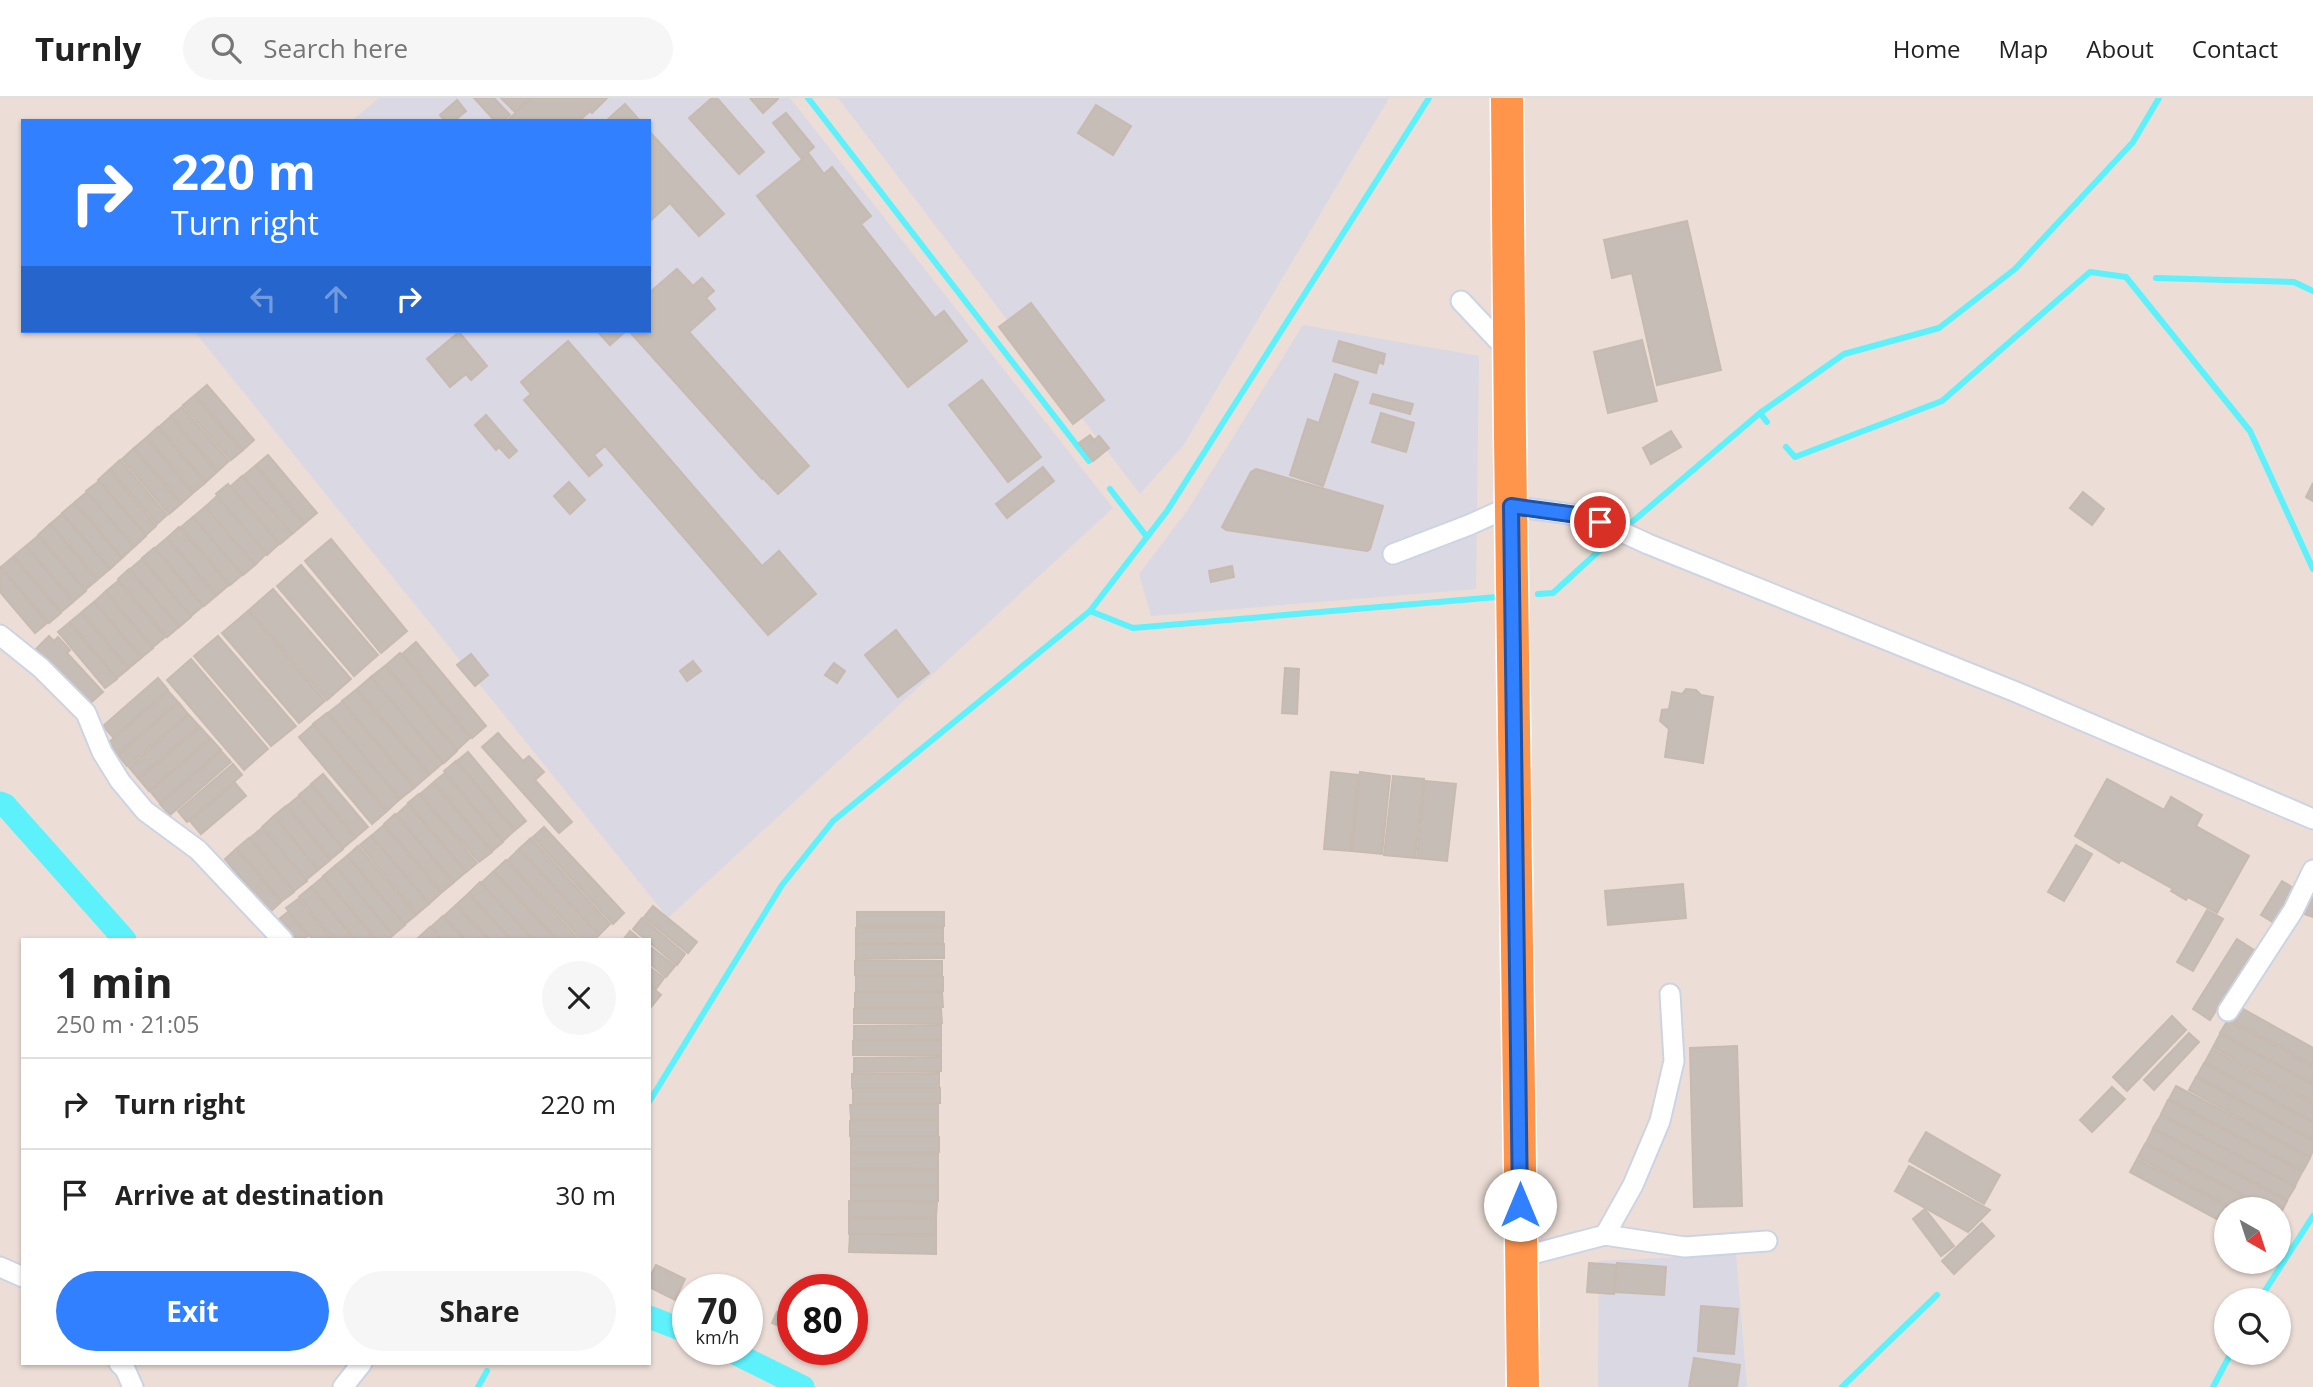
<!DOCTYPE html>
<html lang="en">
<head>
<meta charset="utf-8">
<style>
  :root { --surface:#fff; --page:#f6f6f6; --text:#222; --muted:#767676; --line:#e0e0e0; --accent:#3080ff }
  body { margin:0; font-family:"Open Sans",sans-serif; background:var(--page); color:var(--text); height:100vh; display:flex; flex-direction:column; font-size:26px; white-space:nowrap }
  * { box-sizing:border-box; margin:0 }
  p { font-size:23px; color:var(--muted) }
  .icon { flex:none; width:38px; height:38px; fill:none; stroke:currentColor; stroke-width:2; stroke-linecap:round; stroke-linejoin:round }
  .map { position:relative; flex:1; overflow:hidden }
  .panel { position:absolute; left:21px; top:840px; width:630px; height:427px; display:flex; flex-direction:column; background:var(--surface); border-radius:0px; box-shadow:0 2px 5px #0004 }
  .panel>* { flex:none }
  .banner { position:absolute; left:21px; top:21px; width:630px; height:214px; border-radius:0px; box-shadow:0 2px 5px #0004; background:#3080ff; color:#fff; overflow:hidden }
  .needle { width:46px; rotate:141deg }
  .tools { position:absolute; left:2214px; top:1099px; display:grid; gap:14px }
  .tools a { display:grid; place-items:center; width:77px; height:77px; border-radius:50%; background:var(--surface); box-shadow:0 2px 5px #0004; font-size:35px }
  .speed { position:absolute; left:672px; top:1176px; display:flex; gap:14px; font-size:35px; font-weight:700; text-align:center }
  .speed>* { display:grid; place-content:center; width:91px; height:91px; border-radius:50%; background:var(--surface); box-shadow:0 2px 5px #0004; line-height:1 }
  .speed small { font-size:18px; font-weight:400 }
  .speed .limit { border:10px solid #d22; background:#fff; color:#111 }
  .pin { position:absolute; display:grid; place-items:center; width:60px; height:60px; color:#fff; margin:-30px; border:4px solid #fff; border-radius:50%; box-shadow:0 2px 7px #0007 }
  .me { position:absolute; width:77px; margin:-38px; rotate:0deg; stroke-linejoin:round; filter:drop-shadow(0 0 5px #0008) }
  .turn { display:flex; align-items:center; gap:24px; height:147px; padding:0 35px; font-size:32px }
  .turn .icon { width:91px; height:91px; stroke-width:2.5 }
  .turn b { display:block; font-size:49px; line-height:60px }
  .lanes { display:flex; align-items:center; height:66px; padding:0 35px; background:#0003; justify-content:center; gap:35px; direction:ltr }
  .lanes .off { opacity:.35 }
  .round { display:grid; place-items:center; flex:none; width:74px; height:74px; border-radius:37px; background:var(--page) }
  .headline { display:flex; align-items:center; justify-content:space-between; height:119px; padding:0 35px }
  h1 { font-size:42px; font-weight:700; line-height:52px }
  .primary-button { display:flex; gap:14px; margin-top:auto; padding:14px 35px }
  .primary-button a { flex:1; height:80px; border-radius:42px; background:var(--accent); color:#fff; font-size:28px; font-weight:700; line-height:80px; text-align:center }
  .primary-button a+a { background:var(--page); color:var(--text) }
  ul { padding:0; list-style:none }
  li { display:flex; align-items:center; gap:21px; height:91px; padding:0 35px; border-top:2px solid var(--line) }
  li div { flex:1 }
  li b { display:block; font-size:26px }
  li em { font-style:normal }
  header { display:flex; align-items:center; gap:42px; box-sizing:border-box; height:98px; padding:0 35px; background:var(--surface); border-bottom:2px solid var(--line) }
  header strong { font-size:33px }
  nav { display:flex; gap:38px; margin-inline-start:auto; font-size:24px }
  .search { width:490px; height:63px; background:var(--page); display:flex; align-items:center; gap:18px; box-sizing:border-box; padding:0 24px; border-radius:38px; color:var(--muted); font-size:26px }
  .map>svg:first-child { display:block }
  .industrial { fill:#d9d8e3 }
  .lines { fill:none; stroke-linecap:round; stroke-linejoin:round }
  .stream { stroke:#5cf1fb; stroke-width:6 }
  .canal { stroke:#5cf1fb; stroke-width:23 }
  .building { fill:#c6bdb6; stroke:#c7bab0; stroke-width:2 }
  .minor-casing { stroke:#ccd4e3; stroke-width:23 }
  .trunk-casing { stroke:#fff; stroke-width:35 }
  .minor { stroke:#fff; stroke-width:19 }
  .trunk { stroke:#ff944b; stroke-width:32 }
  .route-casing { stroke:#1f53a6; stroke-width:18 }
  .route { stroke:#3080ff; stroke-width:12 }
</style>
</head>
<body>
<header>
<strong>Turnly</strong>
<div class="search"><svg class="icon" aria-label="search" viewBox="0 0 24 24"><circle cx="10" cy="10" r="6"/><path d="M15 15l6 6"/></svg>Search here</div>
<nav><a>Home</a><a>Map</a><a>About</a><a>Contact</a></nav>
</header>
<div class="map">
<svg width="2313" height="1289" viewBox="0 0 2313 1289">
  <rect width="100%" height="100%" fill="#ecded6"/>
  <!-- industrial -->
  <g class="industrial">
    <path d="M379 0H790L1113 410 668 820 194 233H649V23H351Z"/>
    <path d="M838 0H1389L1183 348 1140 396Z"/>
    <path d="M1303 227 1479 258 1476 491 1151 518 1139 476 1187 413Z"/>
    <path d="M1736 1156 1747 1289H1598L1599 1163Z"/>
  </g>
  <g class="lines">
    <!-- stream -->
    <g class="stream">
      <path d="M808 0 1089 363"/>
      <path d="M2156 180 2294 184 2313 193"/>
      <path d="M1760 315 1767 324"/>
      <path d="M1786 349 1795 359 1942 303 2090 174 2126 179 2250 333 2313 471"/>
      <path d="M1110 391 1147 439"/>
      <path d="M1632 424 1760 315 1844 256 1939 230 2015 171 2133 44 2159 0"/>
      <path d="M1538 496 1553 495 1613 440"/>
      <path d="M1090 513 1133 530 1497 499"/>
      <path d="M649 1004 782 787 833 723 1090 513 1167 413 1429 0"/>
      <path d="M2259 1202 2313 1118"/>
      <path d="M478 1289 487 1273"/>
      <path d="M1842 1289 1937 1197"/>
      <path d="M2213 1289 2231 1255"/>
    </g>
    <!-- canal -->
    <g class="canal">
      <path d="M0 705 5 707 125 842"/>
      <path d="M649 1219 688 1234"/>
      <path d="M726 1251 803 1289"/>
    </g>
  </g>
  <!-- building -->
  <g class="building">
    <path d="M474 0H494L510 17 503 23H495Z"/>
    <path d="M501 0H530L515 14Z"/>
    <path d="M531 0H607L592 15 590 13 579 23H507Z"/>
    <path d="M712 0H717L764 54 739 76 689 20Z"/>
    <path d="M750 0H777L778 1 763 15Z"/>
    <path d="M457 2 466 13 454 23H445L440 17Z"/>
    <path d="M625 6 640 23H606Z"/>
    <path d="M1096 7 1131 28 1113 57 1078 35Z"/>
    <path d="M786 15 814 49 801 60 773 25Z"/>
    <path d="M649 33 724 116 699 138 670 105 649 124Z"/>
    <path d="M809 56 824 76 832 69 871 118 861 126 935 220 944 213 967 243 908 289 757 98Z"/>
    <path d="M1687 123 1721 272 1657 287 1632 175 1612 180 1604 142Z"/>
    <path d="M677 171 693 188 702 180 714 193 706 200 715 211 689 234 809 368 778 396 763 380 762 381 629 233H649V195Z"/>
    <path d="M1031 205 1104 302 1073 326 999 229Z"/>
    <path d="M597 233H626L610 247Z"/>
    <path d="M459 234 487 268 471 282 466 276 450 289 427 261Z"/>
    <path d="M1642 242 1657 303 1608 315 1594 254Z"/>
    <path d="M568 243 762 468 779 453 816 496 768 537 605 348 594 357 602 367 589 378 524 302 531 296 521 284Z"/>
    <path d="M1339 243 1385 256 1383 266 1379 264 1376 275 1333 263Z"/>
    <path d="M1335 276 1358 284 1323 388 1290 377 1308 321 1319 325Z"/>
    <path d="M982 282 1041 359 1008 384 949 307Z"/>
    <path d="M207 287 254 342 243 352 195 297Z"/>
    <path d="M1373 296 1413 306 1410 316 1370 305Z"/>
    <path d="M194 298 242 353 231 362 183 307Z"/>
    <path d="M182 309 229 363 218 373 171 318Z"/>
    <path d="M1381 315 1414 325 1406 354 1372 344Z"/>
    <path d="M486 317 517 353 509 360 499 349 496 352 475 327Z"/>
    <path d="M170 319 217 374 206 384 159 329Z"/>
    <path d="M158 329 205 385 194 394 147 339Z"/>
    <path d="M1671 333 1681 349 1651 366 1643 350Z"/>
    <path d="M1090 337 1094 342 1099 338 1109 350 1093 363 1079 345Z"/>
    <path d="M146 340 193 395 182 405 134 350Z"/>
    <path d="M133 351 181 406 169 416 122 361Z"/>
    <path d="M268 357 317 415 305 425 256 367Z"/>
    <path d="M120 362 167 417 157 426 110 371Z"/>
    <path d="M255 368 304 426 292 436 243 378Z"/>
    <path d="M1043 369 1054 383 1007 420 996 406Z"/>
    <path d="M1256 371 1383 408 1370 451 1367 453 1226 432 1222 429 1251 374Z"/>
    <path d="M109 372 156 428 146 437 98 382Z"/>
    <path d="M242 378 292 436 280 446 231 388Z"/>
    <path d="M99 383 146 438 134 449 86 393Z"/>
    <path d="M569 384 585 402 570 416 554 398Z"/>
    <path d="M2313 385V403L2306 399Z"/>
    <path d="M228 386 279 446 267 457 216 396Z"/>
    <path d="M87 394 134 449 122 460 75 404Z"/>
    <path d="M2083 394 2104 411 2092 427 2070 410Z"/>
    <path d="M217 398 266 456 255 467 205 409Z"/>
    <path d="M74 405 122 460 110 471 62 415Z"/>
    <path d="M205 409 255 467 243 477 193 419Z"/>
    <path d="M62 416 110 471 98 481 50 426Z"/>
    <path d="M193 419 242 477 230 487 181 429Z"/>
    <path d="M50 426 97 482 85 492 38 437Z"/>
    <path d="M179 429 229 487 217 497 167 440Z"/>
    <path d="M38 438 86 493 74 503 26 448Z"/>
    <path d="M167 440 216 498 204 508 155 450Z"/>
    <path d="M331 441 407 533 381 555 305 463Z"/>
    <path d="M26 448 73 504 61 514 14 458Z"/>
    <path d="M154 450 203 508 191 518 142 460Z"/>
    <path d="M13 459 61 515 49 525 1 469Z"/>
    <path d="M142 461 191 519 179 529 130 471Z"/>
    <path d="M301 467 378 557 354 578 277 488Z"/>
    <path d="M1232 468 1234 479 1211 484 1209 473Z"/>
    <path d="M0 469 47 525 35 535 0 494Z"/>
    <path d="M129 471 179 529 167 539 118 481Z"/>
    <path d="M118 483 165 539 153 549 106 493Z"/>
    <path d="M273 491 351 581 327 602 249 512Z"/>
    <path d="M105 494 153 550 142 559 94 504Z"/>
    <path d="M94 504 141 560 129 570 82 514Z"/>
    <path d="M248 513 325 603 299 625 222 535Z"/>
    <path d="M81 515 128 571 117 580 70 524Z"/>
    <path d="M69 525 117 581 105 590 58 534Z"/>
    <path d="M896 532 929 575 898 599 865 557Z"/>
    <path d="M49 538 54 543 58 539 70 552 67 555 103 594 88 607 36 551Z"/>
    <path d="M218 538 296 628 271 648 194 558Z"/>
    <path d="M416 544 486 628 472 640 402 556Z"/>
    <path d="M400 555 470 640 457 652 386 567Z"/>
    <path d="M471 556 488 577 475 588 457 567Z"/>
    <path d="M191 561 268 651 244 672 167 582Z"/>
    <path d="M693 563 701 573 687 583 680 573Z"/>
    <path d="M834 565 845 573 837 585 825 577Z"/>
    <path d="M385 568 457 653 444 665 371 579Z"/>
    <path d="M1285 570 1299 571 1297 616 1282 615Z"/>
    <path d="M371 579 443 665 430 676 357 591Z"/>
    <path d="M158 580 168 592 113 639 103 628Z"/>
    <path d="M1686 591 1696 592 1701 597 1713 599 1703 665 1665 659 1669 631 1660 623 1662 612 1669 611 1672 594 1682 596Z"/>
    <path d="M356 592 429 677 415 689 342 603Z"/>
    <path d="M168 593 178 604 117 656 108 645Z"/>
    <path d="M342 604 414 690 400 701 328 615Z"/>
    <path d="M179 605 188 616 127 668 118 657Z"/>
    <path d="M327 615 400 701 387 713 313 626Z"/>
    <path d="M189 617 199 628 138 680 129 669Z"/>
    <path d="M313 627 386 714 372 726 299 639Z"/>
    <path d="M200 629 210 640 149 693 139 681Z"/>
    <path d="M498 635 523 663 529 658 544 674 535 682 572 724 559 735 482 649Z"/>
    <path d="M211 641 221 652 160 705 150 693Z"/>
    <path d="M221 653 231 664 170 717 160 706Z"/>
    <path d="M468 654 526 723 515 732 457 663Z"/>
    <path d="M456 663 514 733 503 743 444 673Z"/>
    <path d="M233 666 242 677 187 724 178 713Z"/>
    <path d="M1331 674 1358 677 1351 753 1324 751Z"/>
    <path d="M1360 674 1390 678 1382 756 1352 753Z"/>
    <path d="M445 675 503 744 492 753 434 684Z"/>
    <path d="M323 676 368 729 356 739 311 686Z"/>
    <path d="M1393 678 1424 681 1415 760 1384 757Z"/>
    <path d="M2107 681 2164 712 2171 699 2202 717 2196 728 2249 758 2217 815 2188 799 2186 802 2171 793 2173 791 2121 762 2119 765 2075 738Z"/>
    <path d="M1425 683 1456 686 1447 763 1417 760Z"/>
    <path d="M235 685 246 698 201 736 190 723Z"/>
    <path d="M433 685 492 754 479 764 420 696Z"/>
    <path d="M311 687 355 740 343 750 299 697Z"/>
    <path d="M419 696 477 765 466 774 408 705Z"/>
    <path d="M299 698 343 751 331 761 287 708Z"/>
    <path d="M408 706 466 774 454 784 396 717Z"/>
    <path d="M286 708 330 762 318 772 274 718Z"/>
    <path d="M395 716 453 785 442 794 384 726Z"/>
    <path d="M274 718 318 772 306 782 262 729Z"/>
    <path d="M384 727 441 795 429 806 371 738Z"/>
    <path d="M544 729 624 815 613 826 533 739Z"/>
    <path d="M262 730 307 783 294 793 250 740Z"/>
    <path d="M371 738 429 806 417 816 360 747Z"/>
    <path d="M249 740 294 794 282 803 237 750Z"/>
    <path d="M531 740 610 826 599 837 519 751Z"/>
    <path d="M2076 747 2092 756 2064 803 2048 794Z"/>
    <path d="M358 748 416 817 405 826 347 758Z"/>
    <path d="M236 751 281 804 269 815 225 761Z"/>
    <path d="M519 751 599 837 594 842H582L508 762Z"/>
    <path d="M347 758 405 827 393 837 335 768Z"/>
    <path d="M506 762 579 842H558L494 773Z"/>
    <path d="M335 768 393 837 387 842H377L323 778Z"/>
    <path d="M493 774 556 842H534L481 785Z"/>
    <path d="M323 779 376 842H356L311 789Z"/>
    <path d="M2282 783 2295 791 2274 825 2261 817Z"/>
    <path d="M480 784 533 842H512L469 795Z"/>
    <path d="M1683 786 1686 820 1608 827 1605 793Z"/>
    <path d="M311 789 355 842H335L299 799Z"/>
    <path d="M468 796 511 842H490L457 806Z"/>
    <path d="M2311 798 2313 799V819L2304 816Z"/>
    <path d="M298 801 333 842H313L286 810Z"/>
    <path d="M456 807 488 842H466L444 818Z"/>
    <path d="M653 808 697 844 688 855 644 819Z"/>
    <path d="M2207 812 2223 821 2193 873 2177 864Z"/>
    <path d="M288 814 308 838 303 842H297L295 839 293 840 278 822Z"/>
    <rect x="857" y="814" width="87" height="14"/>
    <path d="M443 818 465 842H443L431 829Z"/>
    <path d="M642 820 685 856 677 867 649 844V842H646L633 831Z"/>
    <path d="M430 829 442 842H420L418 840Z"/>
    <rect x="856" y="830" width="87" height="15"/>
    <path d="M630 833 641 842H623Z"/>
    <path d="M2237 841 2254 852 2210 922 2193 911Z"/>
    <path d="M944 846V860L856 861V847Z"/>
    <path d="M649 848 675 868 666 879 649 865Z"/>
    <rect x="855" y="863" width="87" height="14"/>
    <path d="M649 869 664 880 656 891 649 886Z"/>
    <path d="M856 879H943V893L856 894Z"/>
    <path d="M649 887 661 897 651 909 649 908Z"/>
    <path d="M942 894 943 909H855V895Z"/>
    <path d="M2236 907 2313 950V967L2228 920Z"/>
    <path d="M854 911H941L942 925H854Z"/>
    <path d="M2172 918 2186 932 2127 993 2113 979Z"/>
    <path d="M2228 922 2313 969V986L2220 935Z"/>
    <path d="M941 927V941L854 942V928Z"/>
    <path d="M2189 935 2199 944 2154 992 2144 982Z"/>
    <path d="M2220 936 2313 987V1004L2213 949Z"/>
    <rect x="853" y="943" width="88" height="14"/>
    <path d="M1737 948 1742 1108 1694 1109 1690 950Z"/>
    <path d="M2212 951 2313 1006V1024L2205 964Z"/>
    <path d="M941 959V973L854 974V960Z"/>
    <path d="M2204 965 2313 1025V1042L2197 978Z"/>
    <path d="M939 975V990H852V976Z"/>
    <path d="M2196 979 2313 1043V1053L2310 1059 2189 992Z"/>
    <path d="M2176 988 2310 1060 2303 1073 2169 1001Z"/>
    <path d="M2112 989 2125 1001 2092 1034 2080 1022Z"/>
    <rect x="853" y="990" width="87" height="15"/>
    <path d="M2168 1002 2302 1074 2295 1088 2161 1016Z"/>
    <path d="M850 1007H938V1021H851Z"/>
    <path d="M2161 1017 2295 1089 2287 1102 2153 1030Z"/>
    <rect x="850" y="1023" width="88" height="15"/>
    <path d="M2153 1031 2287 1103 2280 1117 2278 1111H2269L2146 1045Z"/>
    <path d="M1926 1034 2000 1077 1984 1106 1909 1063Z"/>
    <rect x="851" y="1039" width="88" height="15"/>
    <path d="M2145 1046 2267 1111H2234L2138 1059Z"/>
    <path d="M851 1056H938V1071L851 1070Z"/>
    <path d="M2137 1061 2231 1111H2226V1126L2130 1074Z"/>
    <path d="M1909 1068 1990 1112 1968 1134 1895 1093Z"/>
    <rect x="851" y="1072" width="87" height="15"/>
    <rect x="851" y="1088" width="87" height="15"/>
    <path d="M849 1103 937 1104 936 1119H849Z"/>
    <path d="M1925 1111 1954 1148 1941 1158 1913 1121Z"/>
    <path d="M849 1120 936 1121V1136H849Z"/>
    <path d="M1982 1125 1994 1138 1954 1176 1942 1163Z"/>
    <path d="M850 1136 936 1138V1156L849 1154Z"/>
    <path d="M1589 1165 1616 1167 1614 1196 1587 1194Z"/>
    <path d="M1617 1165 1666 1169 1664 1197 1615 1194Z"/>
    <path d="M656 1167 685 1181 675 1202 649 1189V1181Z"/>
    <path d="M1701 1208 1738 1211 1734 1256 1698 1253Z"/>
    <path d="M777 1214 790 1221 786 1231 772 1225Z"/>
    <path d="M1694 1260 1740 1267 1737 1289H1689Z"/>
  </g>
  <g class="lines">
    <!-- minor casing -->
    <g class="minor-casing">
      <g id="minor">
        <path d="M1461 203 1509 254"/>
        <path d="M1393 456 1469 427 1511 408 1577 417 1600 424 1648 446 2016 594 2313 721"/>
        <path d="M0 537 41 570 86 615 102 654 120 683 145 713 198 752 283 842"/>
        <path d="M2228 913 2293 813 2313 772"/>
        <path d="M1605 1137 1633 1087 1660 1023 1674 963 1670 896"/>
        <path d="M1521 1159 1605 1137 1685 1149 1767 1143"/>
        <path d="M0 1169 23 1179"/>
        <path d="M119 1265 125 1271 133 1289"/>
        <path d="M343 1289 362 1265"/>
      </g>
    </g>
    <!-- trunk casing -->
    <g class="trunk-casing">
      <path id="trunk" d="M1507 0 1510 339 1523 1289"/>
    </g>
    <!-- minor -->
    <use href="#minor" class="minor"/>
    <!-- trunk -->
    <use href="#trunk" class="trunk"/>
  </g>
  <g class="lines">
    <!-- route casing -->
    <g class="route-casing">
      <path id="route" d="M1520 1107 1511 408 1577 417 1600 424"/>
    </g>
    <!-- route -->
    <use href="#route" class="route"/>
  </g>
</svg>
<div class="tools">
<a><svg class="needle" viewBox="-14 -14 28 28"><path d="M0-13l5 13h-10z" fill="#e53935"/><path d="M0 13l5-13h-10z" fill="#767676"/></svg></a>
<a><svg class="icon" aria-label="search" viewBox="0 0 24 24"><circle cx="10" cy="10" r="6"/><path d="M15 15l6 6"/></svg></a>
</div>
<div class="speed"><div>70<small>km/h</small></div><div class="limit">80</div></div>
<div class="pin" style="left:1600px;top:424px;background:#d93025"><svg class="icon" aria-label="arrive" viewBox="0 0 24 24"><path d="M6 21V4h12l-3 4 3 4H6"/></svg></div>
<svg class="me" style="left:1520px;top:1107px" viewBox="-20 -20 40 40"><circle r="19" fill="#fff"/><path d="M0-13L10 11 0 6-10 11z" fill="#3080ff"/></svg>
<div class="banner">
<div class="turn"><svg class="icon" aria-label="right" viewBox="0 0 24 24"><path d="M7 20v-9h11M14 6l5 5-5 5"/></svg><div><b>220 m</b>Turn right</div></div>
<div class="lanes"><svg class="icon off" aria-label="left" viewBox="0 0 24 24"><path d="M17 20v-9H6M10 6l-5 5 5 5"/></svg><svg class="icon off" aria-label="ahead" viewBox="0 0 24 24"><path d="M12 20V5M6 11l6-6 6 6"/></svg><svg class="icon" aria-label="right" viewBox="0 0 24 24"><path d="M7 20v-9h11M14 6l5 5-5 5"/></svg></div>
</div>
<section class="panel">
<div class="headline"><div><h1>1 min</h1><p>250 m · 21:05</p></div><a class="round"><svg class="icon" aria-label="close" viewBox="0 0 24 24"><path d="M6 6l12 12M18 6L6 18"/></svg></a></div>
<ul>
<li><svg class="icon" aria-label="right" viewBox="0 0 24 24"><path d="M7 20v-9h11M14 6l5 5-5 5"/></svg><div><b>Turn right</b></div><em>220 m</em></li>
<li><svg class="icon" aria-label="arrive" viewBox="0 0 24 24"><path d="M6 21V4h12l-3 4 3 4H6"/></svg><div><b>Arrive at destination</b></div><em>30 m</em></li>
</ul>
<div class="primary-button"><a>Exit</a><a>Share</a></div>
</section>
</div>
</body>
</html>
